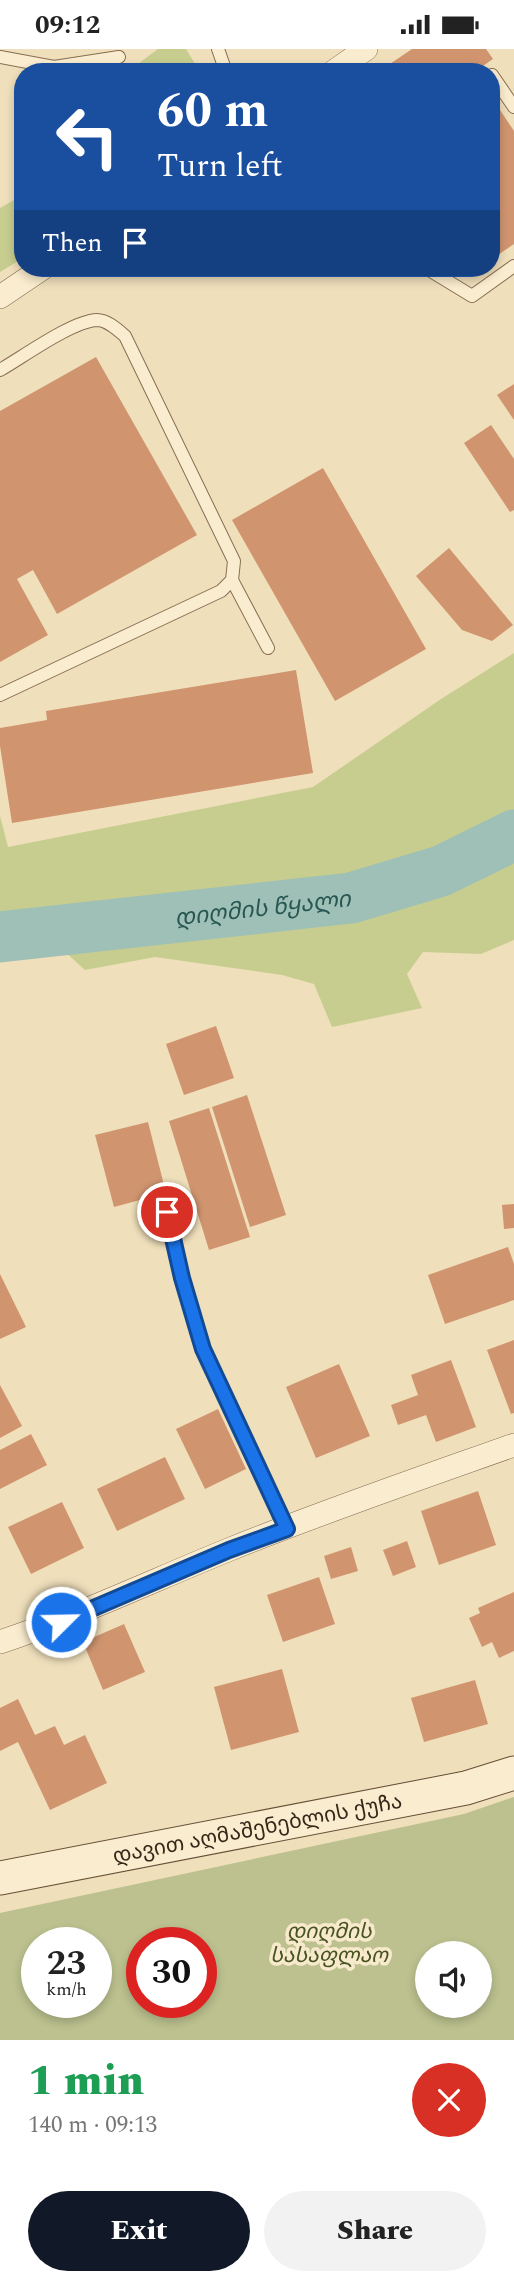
<!DOCTYPE html>
<html lang="en">
<head>
<meta charset="utf-8">
<style>
  :root { --surface:#fff; --page:#f2f2f2; --text:#222; --muted:#767676; --accent:#111827 }
  body { margin:0; font-family:Spectral,"Noto Sans Georgian",serif; background:var(--page); color:var(--text); height:100vh; display:flex; flex-direction:column; font-size:26px; white-space:nowrap }
  * { box-sizing:border-box; margin:0 }
  p { font-size:23px; color:var(--muted) }
  .icon { flex:none; width:38px; height:38px; fill:none; stroke:currentColor; stroke-width:2; stroke-linecap:round; stroke-linejoin:round }
  .map { position:relative; height:1991px; overflow:hidden }
  .drawer { display:flex; flex-direction:column; background:var(--surface); flex:1 }
  .drawer>* { flex:none }
  .hud { position:absolute; left:14px; top:14px; width:486px; height:214px; border-radius:28px; box-shadow:0 4px 10px #0003; background:#1a4fa0; color:#fff; overflow:hidden }
  .buttons { position:absolute; left:415px; top:1892px; display:grid; gap:14px }
  .buttons a { display:grid; place-items:center; width:77px; height:77px; border-radius:50%; background:var(--surface); box-shadow:0 4px 10px #0003; font-size:35px }
  .speed { position:absolute; left:21px; top:1878px; display:flex; gap:14px; font-size:35px; font-weight:700; text-align:center }
  .speed>* { display:grid; place-content:center; width:91px; height:91px; border-radius:50%; background:var(--surface); box-shadow:0 4px 10px #0003; line-height:1 }
  .speed small { font-size:18px; font-weight:400 }
  .speed .limit { border:10px solid #d22; background:#fff; color:#111 }
  .pin { position:absolute; display:grid; place-items:center; width:60px; height:60px; color:#fff; margin:-30px; border:4px solid #fff; border-radius:50%; box-shadow:0 2px 7px #0007 }
  .me { position:absolute; width:77px; margin:-38px; rotate:67deg; stroke-linejoin:round; filter:drop-shadow(0 0 5px #0008) }
  .turn { display:flex; align-items:center; gap:24px; height:147px; padding:0 28px; font-size:32px }
  .turn .icon { width:91px; height:91px; stroke-width:2.5 }
  .turn b { display:block; font-size:49px; line-height:60px }
  .then { display:flex; align-items:center; height:66px; padding:0 28px; background:#0003; gap:14px; font-size:26px }
  .round { display:grid; place-items:center; flex:none; width:74px; height:74px; border-radius:37px; background:var(--page) }
  .headline { display:flex; align-items:center; justify-content:space-between; height:119px; padding:0 28px }
  h1 { font-size:42px; font-weight:800; line-height:52px; color:#1e9e55 }
  .button { display:flex; gap:14px; margin-top:auto; padding:14px 28px }
  .button a { flex:1; height:80px; border-radius:42px; background:var(--accent); color:#fff; font-size:28px; font-weight:800; line-height:80px; text-align:center }
  .button a+a { background:var(--page); color:var(--text) }
  .status { display:flex; justify-content:space-between; align-items:center; height:49px; padding:0 35px; background:var(--surface); direction:ltr }
  .status svg { height:19px; fill:currentColor }
  .map>svg:first-child { display:block }
  .green { fill:#c7cd8f }
  .cemetery { fill:#bcc18f; fill-rule:evenodd }
  .lines { fill:none; stroke-linecap:round; stroke-linejoin:round }
  .river { stroke:#9fc0b6; stroke-width:51 }
  .building { fill:#d0956f }
  .lane-casing { stroke:#876e54; stroke-width:14 }
  .street-casing { stroke:#876e54; stroke-width:24 }
  .secondary-casing { stroke:#684f38; stroke-width:35 }
  .lane { stroke:#faecce; stroke-width:12 }
  .street { stroke:#faecce; stroke-width:23 }
  .secondary { stroke:#faecce; stroke-width:33 }
  .route-casing { stroke:#114b97; stroke-width:18 }
  .route { stroke:#1a73e8; stroke-width:12 }
  .labels { text-anchor:middle; stroke-width:7; stroke-linejoin:round; paint-order:stroke }
  .street-label { font-size:21px; fill:#35271a; stroke:#f7e9cb }
  .park-label { font-size:21px; font-style:italic; fill:#475320; stroke:#f7e9cb }
  .water-label { font-size:23px; font-style:italic; fill:#285652; stroke:#f7e9cb }
</style>
</head>
<body>
<div class="status"><b>09:12</b><svg viewBox="0 0 49 12"><path d="M0 12V9h3v3zM5 12V6h3v6zM10 12V3h3v9zM15 12V0h3v12zM26 1h20v11H26zM47 4h2v5h-2z"/></svg></div>
<div class="map">
<svg width="514" height="1991" viewBox="0 0 514 1991">
  <rect width="100%" height="100%" fill="#efdfbb"/>
  <!-- green -->
  <g class="green">
    <path d="M158 0H186L200 23H127Z"/>
    <path d="M23 143V209L0 223V159L21 147Z"/>
    <path d="M514 604V891L481 905 423 903 407 925 422 959 332 978 314 935 282 926 155 908 85 921 63 901 0 907V767L8 798 313 738 441 650Z"/>
  </g>
  <!-- cemetery -->
  <path class="cemetery" d="M514 1748V1991H0V1864L464 1765ZM37 1894H96V1953H37ZM142 1894H201V1953H142ZM427 1904H480V1956H427Z"/>
  <g class="lines">
    <!-- river -->
    <path class="river" id="s1" d="M0 888 351 849 441 822 514 786"/>
  </g>
  <!-- building -->
  <g class="building">
    <path d="M412 0H486L493 10 474 23H378Z"/>
    <path d="M492 49 514 82V195L492 210Z"/>
    <path d="M96 308 197 486 57 565 33 521 17 530 48 586 0 613V362Z"/>
    <path d="M514 335V371L497 346Z"/>
    <path d="M491 376 514 410V461L510 463 464 394Z"/>
    <path d="M323 419 426 600 335 652 232 471Z"/>
    <path d="M449 499 513 576 492 592 462 581 416 527Z"/>
    <path d="M296 621 313 724 12 774 0 697V679L47 671 46 662Z"/>
    <path d="M216 977 234 1029 184 1046 166 995Z"/>
    <path d="M247 1046 286 1166 250 1178 212 1058Z"/>
    <path d="M209 1059 250 1188 209 1201 169 1072Z"/>
    <path d="M148 1073 166 1144 114 1158 95 1086Z"/>
    <path d="M514 1155V1179L504 1180 502 1156Z"/>
    <path d="M508 1198 514 1215V1251L445 1275 428 1226Z"/>
    <path d="M0 1225 26 1278 0 1290Z"/>
    <path d="M514 1291V1364L511 1365 487 1301Z"/>
    <path d="M451 1311 476 1378 436 1393 426 1366 398 1376 391 1356 418 1346 411 1326Z"/>
    <path d="M339 1315 370 1387 316 1409 286 1338Z"/>
    <path d="M0 1336 22 1377 0 1389Z"/>
    <path d="M218 1360 246 1420 205 1440 176 1380Z"/>
    <path d="M31 1385 47 1416 0 1440V1401Z"/>
    <path d="M165 1408 185 1450 117 1482 97 1440Z"/>
    <path d="M478 1442 496 1496 439 1516 421 1462Z"/>
    <path d="M62 1453 84 1499 31 1525 8 1478Z"/>
    <path d="M407 1492 416 1518 393 1527 383 1501Z"/>
    <path d="M351 1498 358 1522 331 1530 324 1507Z"/>
    <path d="M319 1528 335 1575 283 1593 267 1546Z"/>
    <path d="M514 1543V1602L499 1609 492 1593 482 1598 469 1569 480 1564 478 1559Z"/>
    <path d="M124 1575 145 1623 103 1641 83 1593Z"/>
    <path d="M282 1620 299 1683 231 1701 214 1638Z"/>
    <path d="M475 1631 488 1675 424 1693 411 1649Z"/>
    <path d="M18 1650 35 1686 55 1677 64 1696 85 1686 107 1734 50 1761 18 1693 0 1702V1659Z"/>
  </g>
  <g class="lines">
    <!-- lane casing -->
    <g class="lane-casing">
      <g id="lane">
        <path d="M218 0 226 23"/>
        <path d="M0 8 54 18 119 8"/>
        <path d="M492 26 514 58"/>
        <path d="M426 219 472 247 514 217"/>
        <path d="M0 321C23 308 72 272 97 271 107 271 117 280 125 287L234 512 232 531 221 542 0 646"/>
        <path d="M232 531 268 599"/>
        <path d="M167 1163 182 1229 203 1300 287 1480"/>
      </g>
    </g>
    <!-- street casing -->
    <g class="street-casing">
      <g id="street">
        <path d="M333 23 366 0"/>
        <path d="M0 248 43 219"/>
        <path d="M0 1593C78 1567 152 1532 228 1501 322 1463 418 1430 514 1396"/>
      </g>
    </g>
    <!-- secondary casing -->
    <g class="secondary-casing">
      <g id="secondary">
        <path id="s2" d="M0 1829 466 1739 514 1724"/>
      </g>
    </g>
    <!-- lane -->
    <use href="#lane" class="lane"/>
    <!-- street -->
    <use href="#street" class="street"/>
    <!-- secondary -->
    <use href="#secondary" class="secondary"/>
  </g>
  <g class="lines">
    <!-- route casing -->
    <g class="route-casing">
      <path id="route" d="M61 1573 229 1501 287 1480 203 1300 182 1229 167 1163"/>
    </g>
    <!-- route -->
    <use href="#route" class="route"/>
  </g>
  <g class="labels">
    <!-- street labels -->
    <g class="street-label">
      <text dy="7" stroke="none"><textPath href="#s2" startOffset="262">დავით აღმაშენებლის ქუჩა</textPath></text>
    </g>
    <!-- park labels -->
    <g class="park-label">
      <text x="329" y="1889">დიღმის<tspan x="329" dy="24">სასაფლაო</tspan></text>
    </g>
    <!-- water labels -->
    <g class="water-label">
      <text dy="8" stroke="none"><textPath href="#s1" startOffset="264">დიღმის წყალი</textPath></text>
    </g>
  </g>
</svg>
<div class="buttons">
<a><svg class="icon" aria-label="sound" viewBox="0 0 24 24"><path d="M4 9h4l5-4v14l-5-4H4zM17 9q2 3 0 6"/></svg></a>
</div>
<div class="speed"><div>23<small>km/h</small></div><div class="limit">30</div></div>
<div class="pin" style="left:167px;top:1163px;background:#d93025"><svg class="icon" aria-label="arrive" viewBox="0 0 24 24"><path d="M6 21V4h12l-3 4 3 4H6"/></svg></div>
<svg class="me" style="left:61px;top:1573px" viewBox="-20 -20 40 40"><circle r="17" fill="#1a73e8" stroke="#fff" stroke-width="3"/><path d="M0-11L8 9 0 5-8 9z" fill="#fff"/></svg>
<div class="hud">
<div class="turn"><svg class="icon" aria-label="left" viewBox="0 0 24 24"><path d="M17 20v-9H6M10 6l-5 5 5 5"/></svg><div><b>60 m</b>Turn left</div></div>
<div class="then">Then<svg class="icon" aria-label="arrive" viewBox="0 0 24 24"><path d="M6 21V4h12l-3 4 3 4H6"/></svg></div>
</div>
</div>
<section class="drawer">
<div class="headline"><div><h1>1 min</h1><p>140 m · 09:13</p></div><a class="round" style="background:#d93025;color:#fff"><svg class="icon" aria-label="close" viewBox="0 0 24 24"><path d="M6 6l12 12M18 6L6 18"/></svg></a></div>
<div class="button"><a>Exit</a><a>Share</a></div>
</section>
</body>
</html>
